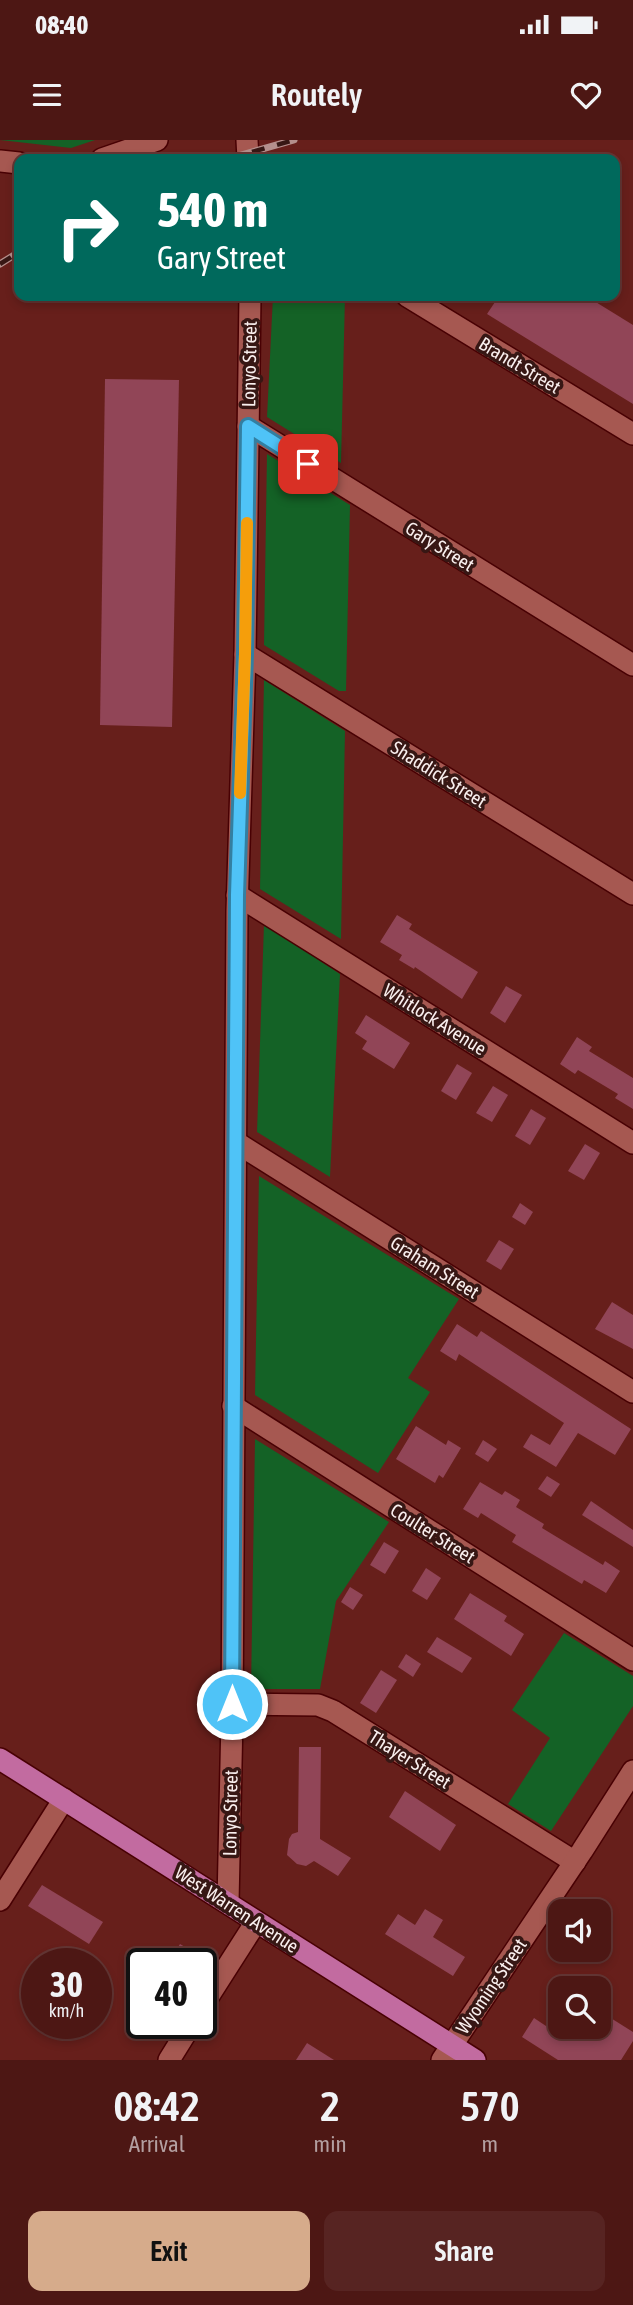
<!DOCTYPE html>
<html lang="en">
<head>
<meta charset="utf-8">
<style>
  :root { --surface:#4d1714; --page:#572422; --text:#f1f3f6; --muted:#b39fa0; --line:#643634; --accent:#d6ab8b }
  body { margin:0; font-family:"Asap Condensed",sans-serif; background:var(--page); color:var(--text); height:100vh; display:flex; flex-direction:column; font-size:26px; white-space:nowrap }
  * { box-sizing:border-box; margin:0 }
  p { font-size:23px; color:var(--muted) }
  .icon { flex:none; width:38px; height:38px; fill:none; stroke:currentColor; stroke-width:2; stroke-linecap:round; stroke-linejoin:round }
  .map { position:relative; height:1920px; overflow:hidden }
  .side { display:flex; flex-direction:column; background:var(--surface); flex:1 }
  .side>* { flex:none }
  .banner { position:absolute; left:14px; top:14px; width:606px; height:147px; border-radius:14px; box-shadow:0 4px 10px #0003,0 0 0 2px var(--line); background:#00695c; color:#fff; overflow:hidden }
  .controls { position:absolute; left:548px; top:1759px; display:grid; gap:14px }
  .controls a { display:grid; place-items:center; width:63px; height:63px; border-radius:14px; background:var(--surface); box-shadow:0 4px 10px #0003,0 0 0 2px var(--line); font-size:35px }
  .speed { position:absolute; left:21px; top:1808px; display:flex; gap:14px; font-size:35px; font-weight:700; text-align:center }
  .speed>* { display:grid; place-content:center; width:91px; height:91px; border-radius:50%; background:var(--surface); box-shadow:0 4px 10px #0003,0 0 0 2px var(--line); line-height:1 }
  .speed small { font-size:18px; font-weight:400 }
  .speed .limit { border:4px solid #111; border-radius:10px; background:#fff; color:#111 }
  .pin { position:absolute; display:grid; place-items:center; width:60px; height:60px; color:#fff; margin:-30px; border-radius:14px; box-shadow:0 4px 10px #0006 }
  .me { position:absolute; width:77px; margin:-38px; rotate:0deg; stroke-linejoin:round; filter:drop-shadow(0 0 5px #0008) }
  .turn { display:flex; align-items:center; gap:24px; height:147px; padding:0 28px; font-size:32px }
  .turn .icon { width:91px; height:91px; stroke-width:2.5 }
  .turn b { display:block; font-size:49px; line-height:60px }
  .eta { display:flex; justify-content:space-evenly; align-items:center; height:119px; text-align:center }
  .eta b { font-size:42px; font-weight:600; line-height:49px }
  .cta { display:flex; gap:14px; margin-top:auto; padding:14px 28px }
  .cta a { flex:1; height:80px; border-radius:14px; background:var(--accent); color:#111; font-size:28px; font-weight:600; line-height:80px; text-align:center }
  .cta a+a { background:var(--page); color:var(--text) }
  .status { display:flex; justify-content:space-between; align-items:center; height:49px; padding:0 35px; background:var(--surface); direction:ltr }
  .status svg { height:19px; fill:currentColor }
  header { display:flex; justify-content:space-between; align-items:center; height:91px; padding:0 28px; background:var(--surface); font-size:32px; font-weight:600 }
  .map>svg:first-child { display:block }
  .green { fill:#146226 }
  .building { fill:#914557 }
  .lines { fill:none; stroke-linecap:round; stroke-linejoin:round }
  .minor-casing { stroke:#480003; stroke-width:24 }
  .major-casing { stroke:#480003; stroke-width:24 }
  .minor { stroke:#a65851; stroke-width:21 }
  .major { stroke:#c26ba0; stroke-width:21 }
  .rail-casing { stroke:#b58f8c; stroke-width:7 }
  .rail { stroke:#371714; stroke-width:4.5; stroke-dasharray:13; stroke-linecap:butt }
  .route-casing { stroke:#337fa1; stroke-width:18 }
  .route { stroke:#4fc3f7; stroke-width:12 }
  .slow { stroke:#f59e0b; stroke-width:12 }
  .labels { text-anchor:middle; stroke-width:7; stroke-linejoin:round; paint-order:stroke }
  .street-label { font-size:19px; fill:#f9efee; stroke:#371714 }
</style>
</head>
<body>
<div class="status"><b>08:40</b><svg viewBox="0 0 49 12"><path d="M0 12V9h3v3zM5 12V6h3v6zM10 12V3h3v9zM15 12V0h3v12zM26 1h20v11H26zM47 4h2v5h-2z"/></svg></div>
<header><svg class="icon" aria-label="menu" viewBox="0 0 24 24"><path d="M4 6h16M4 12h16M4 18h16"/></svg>Routely<svg class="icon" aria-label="heart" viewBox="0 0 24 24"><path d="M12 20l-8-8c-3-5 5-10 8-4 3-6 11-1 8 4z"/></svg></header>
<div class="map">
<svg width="633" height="1920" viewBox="0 0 633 1920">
  <rect width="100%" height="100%" fill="#671f1b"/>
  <!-- green -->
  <g class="green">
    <path d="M0 0H95L71 8Z"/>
    <path d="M273 156H345L341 323 267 277Z"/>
    <path d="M267 314 350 365 346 551H339L264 505Z"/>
    <path d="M264 540 345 591 341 799 260 749Z"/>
    <path d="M264 784 340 834 330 1037 257 992Z"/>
    <path d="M259 1036 459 1159 408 1238 430 1252 378 1333 255 1255Z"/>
    <path d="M255 1299 389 1382 336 1461 320 1549H251Z"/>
    <path d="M564 1493 633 1536V1566L551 1691 508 1664 550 1598 512 1570Z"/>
  </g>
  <!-- building -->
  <g class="building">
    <path d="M499 156H586L633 185V264L487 174Z"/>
    <path d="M105 239 179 240 172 587 100 585Z"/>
    <path d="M397 775 412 784 409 789 478 832 462 859 415 827 414 829 399 820 402 815 380 802Z"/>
    <path d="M506 846 522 855 505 883 490 873Z"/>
    <path d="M366 875 410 903 394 929 362 909 367 901 355 893Z"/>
    <path d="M577 897 592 907 589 911 633 938V969L615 958 618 954 578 930 575 934 560 924Z"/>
    <path d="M457 924 472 933 456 960 441 951Z"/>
    <path d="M493 946 508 955 492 982 476 973Z"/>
    <path d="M531 969 546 978 530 1005 515 996Z"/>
    <path d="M585 1004 600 1013 584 1040 568 1031Z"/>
    <path d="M520 1063 533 1072 525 1085 512 1077Z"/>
    <path d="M499 1100 514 1109 501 1130 486 1121Z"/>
    <path d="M612 1162 633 1175V1209L595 1189Z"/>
    <path d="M457 1184 477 1197 481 1191 631 1289 615 1315 578 1293 556 1327 523 1307 531 1294 550 1305 564 1283 459 1214 456 1221 440 1211Z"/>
    <path d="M416 1286 446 1305 448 1300 461 1308 443 1338 439 1335 435 1343 396 1319Z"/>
    <path d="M483 1300 497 1309 488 1322 475 1314Z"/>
    <path d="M547 1336 560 1344 551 1357 538 1349Z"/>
    <path d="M480 1342 502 1355 505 1351 520 1360 516 1367 544 1384 542 1388 603 1425 605 1421 620 1431 606 1453 584 1440 582 1444 512 1402 516 1395 481 1373 478 1378 463 1369Z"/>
    <path d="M591 1361 633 1390V1407L582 1375Z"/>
    <path d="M384 1402 399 1411 385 1434 370 1425Z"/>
    <path d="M426 1428 441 1438 427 1460 412 1451Z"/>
    <path d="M350 1447 363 1455 353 1470 341 1462Z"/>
    <path d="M470 1453 507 1476 504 1481 524 1494 511 1516 454 1479Z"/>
    <path d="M437 1497 472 1518 462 1533 427 1512Z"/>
    <path d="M406 1514 421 1524 413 1537 398 1527Z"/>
    <path d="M381 1530 397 1540 376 1573 360 1563Z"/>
    <path d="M299 1607H321L320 1699 351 1718 338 1736 314 1721 306 1726 297 1724 287 1715 289 1699 292 1694 298 1692Z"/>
    <path d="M405 1651 456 1685 440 1711 389 1677Z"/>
    <path d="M42 1745 103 1782 89 1804 28 1766Z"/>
    <path d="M425 1769 443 1780 433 1797 465 1817 453 1836 385 1794 398 1774 415 1785Z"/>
    <path d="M180 1804 190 1810V1824H168Z"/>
    <path d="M560 1865V1886H598V1870L633 1892V1901L621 1920H558L522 1897 534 1878 546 1886Z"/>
    <path d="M307 1903 334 1920H296Z"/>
  </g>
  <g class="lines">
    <!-- minor casing -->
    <g class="minor-casing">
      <g id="minor">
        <path d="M247 0 248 19"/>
        <path d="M102 19 157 0"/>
        <path d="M0 21 19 23"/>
        <path d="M407 156 633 294"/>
        <path d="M248 286 633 525"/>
        <path d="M245 514 633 754"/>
        <path d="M237 755 633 1003"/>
        <path d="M237 1003 633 1252"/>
        <path d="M233 1266 633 1520"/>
        <path d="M232 1564 318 1565 333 1571 575 1722"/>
        <path d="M0 1760 64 1659"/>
        <path d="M228 1763 232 1578 237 771 245 514 250 156"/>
        <path d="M201 1868 256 1782"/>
        <path d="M169 1920 192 1883"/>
        <path d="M442 1920 582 1711 633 1631"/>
      </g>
    </g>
    <!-- major casing -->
    <g class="major-casing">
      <path id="major" d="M0 1619 475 1920"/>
    </g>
    <!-- minor -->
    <use href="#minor" class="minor"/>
    <!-- major -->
    <use href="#major" class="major"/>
    <!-- rail casing -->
    <g class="rail-casing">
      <g id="rail">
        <path d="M227 19 294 0"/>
        <path d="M0 124 19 112"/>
      </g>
    </g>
    <!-- rail -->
    <use href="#rail" class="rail"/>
  </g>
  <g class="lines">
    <!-- route casing -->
    <g class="route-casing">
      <path id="route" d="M232 1564 237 755 245 514 248 286 308 324"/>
    </g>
    <!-- route -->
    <use href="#route" class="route"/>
    <!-- slow -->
    <path class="slow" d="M240 653 245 514 247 383"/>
  </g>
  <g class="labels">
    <!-- street labels -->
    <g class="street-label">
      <text transform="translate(249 224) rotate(-89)" y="7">Lonyo Street</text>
      <text transform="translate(520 225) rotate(31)" y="7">Brandt Street</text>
      <text transform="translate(440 406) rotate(32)" y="7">Gary Street</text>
      <text transform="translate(439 634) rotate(32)" y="7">Shaddick Street</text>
      <text transform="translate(435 879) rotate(32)" y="7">Whitlock Avenue</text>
      <text transform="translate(435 1127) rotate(32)" y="7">Graham Street</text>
      <text transform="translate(433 1393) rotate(32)" y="7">Coulter Street</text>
      <text transform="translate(410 1619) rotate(32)" y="7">Thayer Street</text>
      <text transform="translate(230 1673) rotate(-89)" y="7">Lonyo Street</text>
      <text transform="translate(237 1769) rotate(33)" y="7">West Warren Avenue</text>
      <text transform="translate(491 1846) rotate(-56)" y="7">Wyoming Street</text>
    </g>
  </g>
</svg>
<div class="controls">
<a><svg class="icon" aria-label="sound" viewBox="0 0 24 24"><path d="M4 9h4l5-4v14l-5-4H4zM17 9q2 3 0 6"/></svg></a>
<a><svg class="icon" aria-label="search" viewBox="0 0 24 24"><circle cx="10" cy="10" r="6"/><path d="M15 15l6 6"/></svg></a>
</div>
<div class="speed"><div>30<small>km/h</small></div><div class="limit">40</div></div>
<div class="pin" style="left:308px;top:324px;background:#d93025"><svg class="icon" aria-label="arrive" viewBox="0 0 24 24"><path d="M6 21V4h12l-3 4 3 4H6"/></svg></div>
<svg class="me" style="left:232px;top:1564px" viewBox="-20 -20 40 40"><circle r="17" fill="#4fc3f7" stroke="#fff" stroke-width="3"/><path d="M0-11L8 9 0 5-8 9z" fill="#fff"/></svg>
<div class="banner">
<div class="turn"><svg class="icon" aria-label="right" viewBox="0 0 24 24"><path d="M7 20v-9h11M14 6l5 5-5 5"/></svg><div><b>540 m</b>Gary Street</div></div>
</div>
</div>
<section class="side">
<div class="eta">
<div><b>08:42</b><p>Arrival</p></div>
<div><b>2</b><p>min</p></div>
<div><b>570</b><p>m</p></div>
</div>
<div class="cta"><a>Exit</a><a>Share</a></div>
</section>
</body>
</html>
